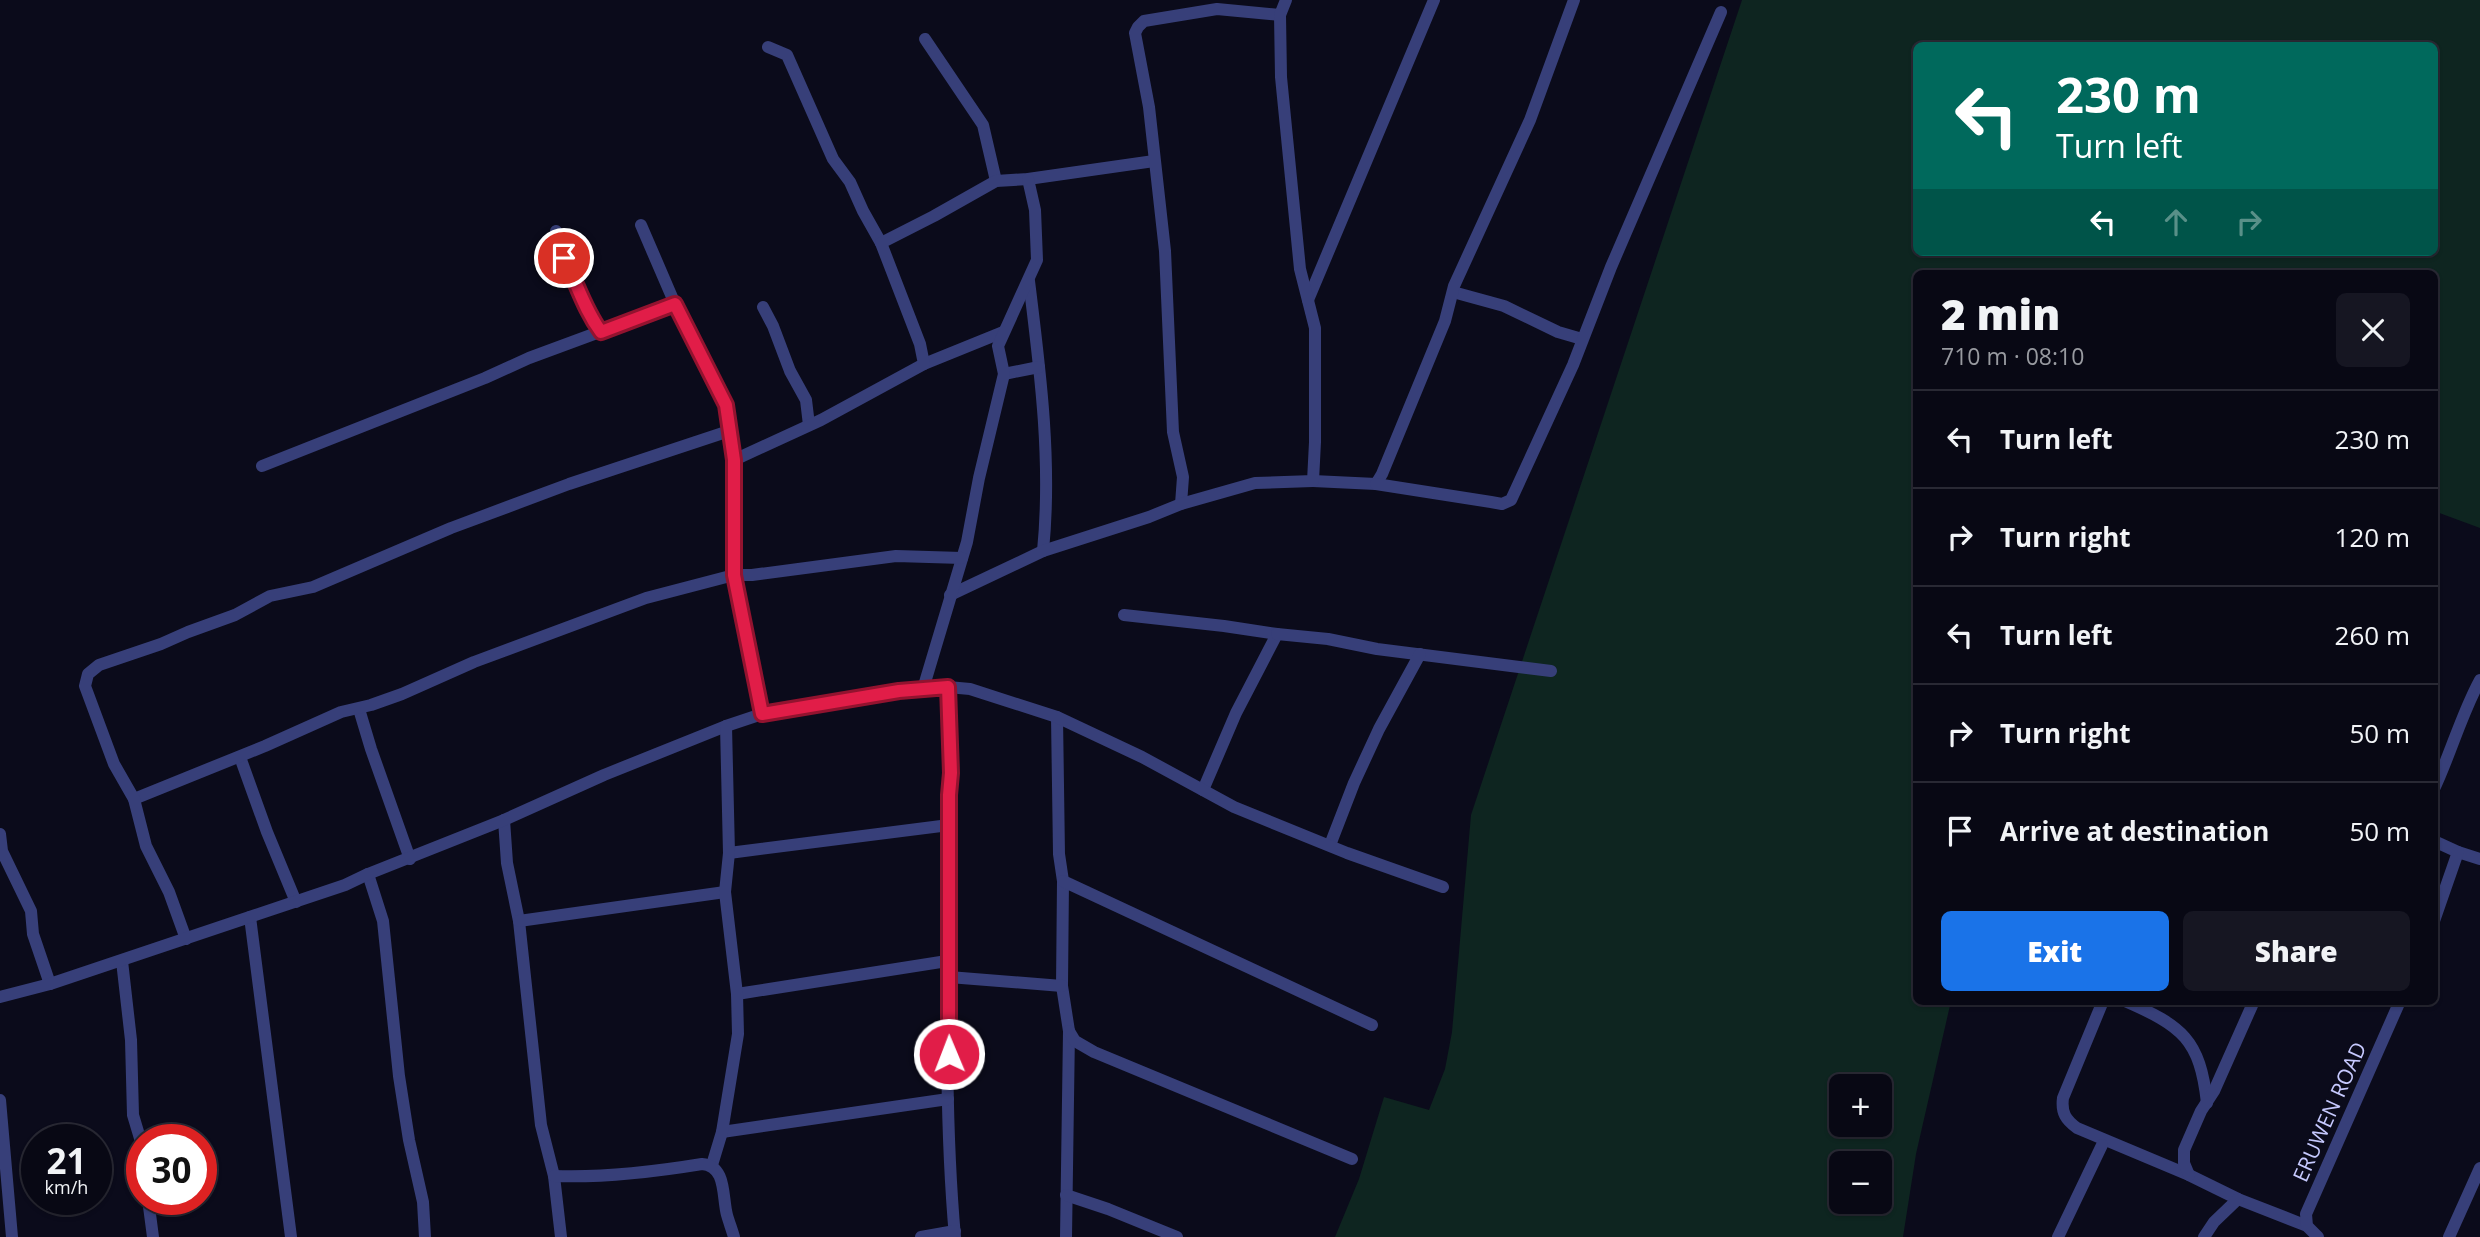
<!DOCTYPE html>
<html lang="en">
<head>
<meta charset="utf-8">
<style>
  :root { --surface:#080814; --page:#161622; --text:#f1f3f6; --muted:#989aa0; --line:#292934; --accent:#1a73e8 }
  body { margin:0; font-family:"Open Sans",sans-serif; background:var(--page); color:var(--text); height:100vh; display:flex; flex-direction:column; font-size:26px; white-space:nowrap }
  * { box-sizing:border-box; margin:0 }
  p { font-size:23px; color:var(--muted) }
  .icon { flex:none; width:38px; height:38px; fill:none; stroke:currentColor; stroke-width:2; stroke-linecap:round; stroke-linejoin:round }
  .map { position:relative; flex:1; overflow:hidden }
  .panel { position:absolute; left:1913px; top:270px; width:525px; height:735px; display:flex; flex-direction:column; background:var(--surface); border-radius:10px; box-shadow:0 2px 5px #0004,0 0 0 2px var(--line) }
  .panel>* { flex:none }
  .guide { position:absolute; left:1913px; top:42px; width:525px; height:214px; border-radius:10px; box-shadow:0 2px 5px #0004,0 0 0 2px var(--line); background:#00695c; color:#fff; overflow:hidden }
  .tools { position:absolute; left:1829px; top:1074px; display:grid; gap:14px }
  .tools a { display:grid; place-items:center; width:63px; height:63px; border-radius:10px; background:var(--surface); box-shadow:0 2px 5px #0004,0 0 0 2px var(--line); font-size:35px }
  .speed { position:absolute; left:21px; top:1124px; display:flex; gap:14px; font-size:35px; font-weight:700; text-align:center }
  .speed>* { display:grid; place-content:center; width:91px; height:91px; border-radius:50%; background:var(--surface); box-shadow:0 2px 5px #0004,0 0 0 2px var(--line); line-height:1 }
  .speed small { font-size:18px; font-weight:400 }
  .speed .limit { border:10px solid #d22; background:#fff; color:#111 }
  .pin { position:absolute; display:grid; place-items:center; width:60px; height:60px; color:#fff; margin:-30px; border:4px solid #fff; border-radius:50%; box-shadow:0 2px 7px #0007 }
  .me { position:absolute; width:77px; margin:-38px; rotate:359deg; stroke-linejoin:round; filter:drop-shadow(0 0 5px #0008) }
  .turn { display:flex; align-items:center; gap:24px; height:147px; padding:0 28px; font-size:32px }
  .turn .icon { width:91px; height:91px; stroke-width:2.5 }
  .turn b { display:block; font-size:49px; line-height:60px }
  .lanes { display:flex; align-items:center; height:66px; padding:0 28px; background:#0003; justify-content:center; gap:35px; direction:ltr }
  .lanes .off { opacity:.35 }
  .round { display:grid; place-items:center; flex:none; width:74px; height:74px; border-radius:10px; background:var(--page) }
  .headline { display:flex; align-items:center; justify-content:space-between; height:119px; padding:0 28px }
  h1 { font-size:42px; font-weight:800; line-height:52px }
  .button { display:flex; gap:14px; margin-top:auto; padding:14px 28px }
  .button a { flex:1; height:80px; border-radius:10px; background:var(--accent); color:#fff; font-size:28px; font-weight:800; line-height:80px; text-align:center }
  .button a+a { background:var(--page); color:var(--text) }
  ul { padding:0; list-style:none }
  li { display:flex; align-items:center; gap:21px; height:98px; padding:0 28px; border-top:2px solid var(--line) }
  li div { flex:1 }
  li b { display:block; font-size:26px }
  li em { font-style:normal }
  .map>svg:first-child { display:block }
  .green { fill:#0e2520; fill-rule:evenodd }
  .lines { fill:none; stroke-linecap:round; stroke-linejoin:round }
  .minor { stroke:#373f79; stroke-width:12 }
  .route-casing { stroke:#92132f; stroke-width:18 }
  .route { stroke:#e11d48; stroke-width:12 }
  .labels { text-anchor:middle; stroke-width:5; stroke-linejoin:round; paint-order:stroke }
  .street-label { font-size:21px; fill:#c6c9fe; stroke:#0b0b1b }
</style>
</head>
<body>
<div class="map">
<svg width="2480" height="1237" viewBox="0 0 2480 1237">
  <rect width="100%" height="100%" fill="#0b0b1b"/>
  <!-- green -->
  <path class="green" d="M1742 0H2480V528L2434 511V273H1916V1001H1951L1916 1154 1903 1237H1335L1359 1179 1384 1097 1429 1110 1445 1069 1452 1032 1471 815ZM1916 46H2434V252H1916ZM1841 1087H1880V1125H1841ZM1841 1164H1880V1202H1841Z"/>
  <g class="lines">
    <!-- minor -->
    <g class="minor">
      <path d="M925 39 983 125 996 181"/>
      <path d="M768 47 787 55 833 159 850 182 863 211 881 243"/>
      <path d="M641 225 675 304 726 405 734 460V575L762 714"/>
      <path d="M556 231 562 254 576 280 581 299 601 332"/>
      <path d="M1029 281C1040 370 1052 461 1043 551"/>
      <path d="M1453 292 1504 306 1558 332 1582 339"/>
      <path d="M1308 300 1434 0"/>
      <path d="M763 307 773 326 790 371 806 400 809 425"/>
      <path d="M924 364 1003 332"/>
      <path d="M1004 374 1039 367"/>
      <path d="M734 460 821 420 924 364 920 344 881 243 934 216 996 181 1028 179 1154 161"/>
      <path d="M262 466 485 378 529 358 675 304"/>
      <path d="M1313 481 1376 484 1382 474 1445 321 1454 286 1530 120 1574 0"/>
      <path d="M1376 484 1491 502 1502 504 1511 500 1573 365 1611 267 1721 12"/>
      <path d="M1181 504 1183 477 1173 432 1165 251 1149 107 1135 33 1138 27 1144 21 1217 9 1280 15"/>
      <path d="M950 595 1043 551 1149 517 1181 504 1255 483 1313 481 1315 442V328L1300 269 1281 77 1280 15 1286 0"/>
      <path d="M1124 615 1224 626 1277 634 1236 713 1203 790"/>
      <path d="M1277 634 1328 639 1377 649 1551 671"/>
      <path d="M948 687 951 773 949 795C949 942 942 1091 955 1237"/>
      <path d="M923 689 967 542 979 478 1004 374 998 346 1037 260 1035 210 1028 179"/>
      <path d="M359 709 371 749 410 859"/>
      <path d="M1057 717 1059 854 1063 881 1062 986 1069 1031 1066 1237"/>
      <path d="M240 757 267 832 296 902"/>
      <path d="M2434 789C2451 753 2461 715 2480 680"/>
      <path d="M134 799 265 746 341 712 371 705 402 694 474 662 646 598 734 575H752L896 556 962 558"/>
      <path d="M504 820 507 863 519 921 541 1125 554 1176 561 1237"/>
      <path d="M0 834 2 851 31 911 33 934 50 984"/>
      <path d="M2434 841 2458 852 2480 859"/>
      <path d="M1330 845 1354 783 1379 729 1420 654"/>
      <path d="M729 853 949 825"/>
      <path d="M368 874 383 921 399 1076 409 1140 423 1202 425 1237"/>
      <path d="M1063 881 1372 1025"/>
      <path d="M250 917 291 1237"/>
      <path d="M519 921 725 892"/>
      <path d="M2434 921 2458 852"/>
      <path d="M186 939 169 892 146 846 134 799 114 764 85 686 88 674 99 665 161 644 188 632 235 615 270 596 313 587 451 528 569 484 729 431"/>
      <path d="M122 961 131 1040 133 1115 142 1145"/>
      <path d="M949 977 1062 986"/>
      <path d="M737 994 947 961"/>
      <path d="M0 997 50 984 345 885 368 874 504 820 604 775 726 726 762 714 899 691 948 687 970 689 1057 717 1142 757 1234 807 1347 853 1443 887"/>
      <path d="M2103 1001 2063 1098C2061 1113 2066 1120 2077 1128L2189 1175 2238 1199 2307 1226"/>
      <path d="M2125 1001C2182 1026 2200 1039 2207 1103"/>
      <path d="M1069 1031 1075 1041 1094 1052 1352 1159"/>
      <path d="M0 1100 12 1237"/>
      <path d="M722 1132 948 1099"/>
      <path d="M712 1165 722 1132 738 1034 737 994 725 892 729 853 726 726"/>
      <path d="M2189 1175 2184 1163V1150L2201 1111 2214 1091 2254 1001"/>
      <path d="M554 1176C603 1178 653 1172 702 1164 727 1166 722 1197 727 1215 729 1222 732 1230 734 1237"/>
      <path d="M1066 1195 1108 1209 1177 1237"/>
      <path d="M148 1199 153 1237"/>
      <path d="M921 1237 955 1231"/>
      <path d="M2058 1237 2102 1145"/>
      <path d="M2204 1237 2214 1222 2238 1199"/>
      <path d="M2318 1237 2307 1226 2306 1214 2400 1001"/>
      <path d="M2449 1237 2480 1168"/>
    </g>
  </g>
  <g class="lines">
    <!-- route casing -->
    <g class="route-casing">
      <path id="route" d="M564 258C577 283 584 309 601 332L675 304 726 405 734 460V575L762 714 899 691 948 687 951 773 949 795V1054"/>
    </g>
    <!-- route -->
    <use href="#route" class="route"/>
  </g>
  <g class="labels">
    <!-- street labels -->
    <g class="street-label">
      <text transform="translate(2330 1112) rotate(-66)" y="7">ERUWEN ROAD</text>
    </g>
  </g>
</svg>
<div class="tools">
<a>+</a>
<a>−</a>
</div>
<div class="speed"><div>21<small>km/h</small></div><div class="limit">30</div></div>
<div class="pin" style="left:564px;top:258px;background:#d93025"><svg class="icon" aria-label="arrive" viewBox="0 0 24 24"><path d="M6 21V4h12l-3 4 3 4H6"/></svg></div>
<svg class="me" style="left:949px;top:1054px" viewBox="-20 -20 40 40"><circle r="17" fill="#e11d48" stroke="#fff" stroke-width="3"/><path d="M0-11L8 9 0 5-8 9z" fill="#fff"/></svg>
<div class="guide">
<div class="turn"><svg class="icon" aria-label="left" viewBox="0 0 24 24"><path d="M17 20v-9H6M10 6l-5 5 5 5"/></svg><div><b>230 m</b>Turn left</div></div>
<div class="lanes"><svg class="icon" aria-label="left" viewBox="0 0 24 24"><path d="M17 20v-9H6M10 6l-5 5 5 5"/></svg><svg class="icon off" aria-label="ahead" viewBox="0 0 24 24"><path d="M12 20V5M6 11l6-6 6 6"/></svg><svg class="icon off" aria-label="right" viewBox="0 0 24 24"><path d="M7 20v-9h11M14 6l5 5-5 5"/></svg></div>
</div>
<section class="panel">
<div class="headline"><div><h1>2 min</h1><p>710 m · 08:10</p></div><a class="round"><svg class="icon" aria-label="close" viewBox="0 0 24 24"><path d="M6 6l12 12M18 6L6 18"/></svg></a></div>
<ul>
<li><svg class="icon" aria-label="left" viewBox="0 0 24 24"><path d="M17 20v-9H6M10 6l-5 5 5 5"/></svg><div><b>Turn left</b></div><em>230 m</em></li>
<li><svg class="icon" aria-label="right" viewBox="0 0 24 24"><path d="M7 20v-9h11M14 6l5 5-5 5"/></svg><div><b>Turn right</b></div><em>120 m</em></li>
<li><svg class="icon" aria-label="left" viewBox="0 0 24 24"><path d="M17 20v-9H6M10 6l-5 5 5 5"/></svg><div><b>Turn left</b></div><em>260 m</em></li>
<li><svg class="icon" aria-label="right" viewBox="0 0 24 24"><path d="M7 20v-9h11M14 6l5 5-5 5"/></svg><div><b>Turn right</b></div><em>50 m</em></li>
<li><svg class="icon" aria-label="arrive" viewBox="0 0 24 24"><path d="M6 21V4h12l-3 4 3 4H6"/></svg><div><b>Arrive at destination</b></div><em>50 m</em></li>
</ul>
<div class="button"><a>Exit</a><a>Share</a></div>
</section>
</div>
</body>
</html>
